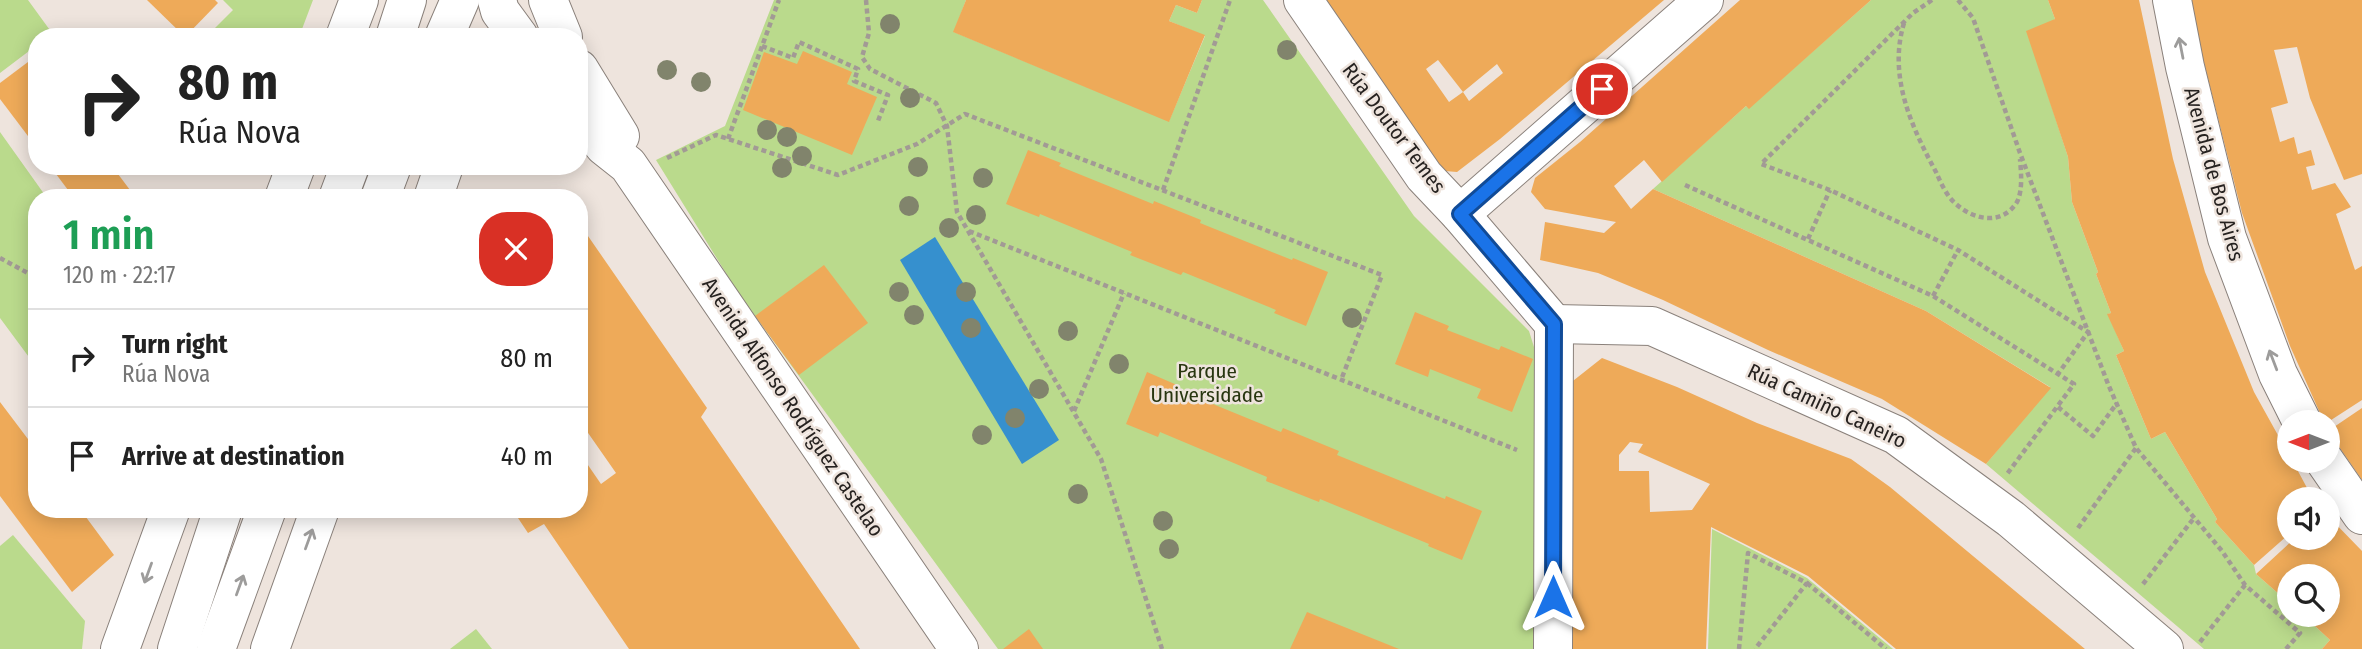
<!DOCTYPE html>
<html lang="en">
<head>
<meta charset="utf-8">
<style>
  :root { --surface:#fff; --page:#f6f6f6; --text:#222; --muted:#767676; --line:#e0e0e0 }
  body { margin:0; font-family:"Fira Sans Condensed",sans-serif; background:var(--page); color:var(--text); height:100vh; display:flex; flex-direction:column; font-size:26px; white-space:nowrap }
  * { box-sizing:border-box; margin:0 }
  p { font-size:23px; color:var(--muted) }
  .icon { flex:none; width:38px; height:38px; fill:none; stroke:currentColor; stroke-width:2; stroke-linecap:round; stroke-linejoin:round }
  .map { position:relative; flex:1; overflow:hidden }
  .details { position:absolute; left:28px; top:189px; width:560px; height:329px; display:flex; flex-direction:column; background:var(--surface); border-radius:28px; box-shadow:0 4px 18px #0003 }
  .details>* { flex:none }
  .guide { position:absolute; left:28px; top:28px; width:560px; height:147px; border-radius:28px; box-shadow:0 4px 18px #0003; background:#fff; color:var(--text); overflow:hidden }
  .needle { width:46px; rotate:270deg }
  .controls { position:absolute; left:2277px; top:410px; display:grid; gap:14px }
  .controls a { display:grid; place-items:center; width:63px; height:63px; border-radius:50%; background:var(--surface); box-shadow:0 4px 18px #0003; font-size:35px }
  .pin { position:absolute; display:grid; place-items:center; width:60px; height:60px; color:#fff; margin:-30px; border:4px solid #fff; border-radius:50%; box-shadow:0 2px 7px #0007 }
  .me { position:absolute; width:77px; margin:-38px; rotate:0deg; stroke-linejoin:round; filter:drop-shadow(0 0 5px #0008) }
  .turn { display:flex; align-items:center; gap:24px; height:147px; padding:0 35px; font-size:32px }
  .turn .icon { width:91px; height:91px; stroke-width:2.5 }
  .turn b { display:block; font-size:49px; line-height:60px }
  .round { display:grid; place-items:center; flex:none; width:74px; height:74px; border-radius:28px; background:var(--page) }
  .overview { display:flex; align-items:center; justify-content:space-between; height:119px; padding:0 35px }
  h1 { font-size:42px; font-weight:600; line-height:52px; color:#1e9e55 }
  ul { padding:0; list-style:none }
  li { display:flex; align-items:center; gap:21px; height:98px; padding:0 35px; border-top:2px solid var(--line) }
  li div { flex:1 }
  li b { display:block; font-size:26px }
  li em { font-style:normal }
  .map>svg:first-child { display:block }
  .green { fill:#bada8c }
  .water { fill:#3690ce }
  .building { fill:#eeaa59; fill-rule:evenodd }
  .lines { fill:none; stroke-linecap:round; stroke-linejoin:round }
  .minor-casing { stroke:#8a817b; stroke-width:40 }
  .major-casing { stroke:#8a817b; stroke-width:40 }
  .path { stroke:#a29a95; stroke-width:4.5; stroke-dasharray:5 3.5; stroke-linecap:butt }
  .minor { stroke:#fff; stroke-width:38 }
  .major { stroke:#fff; stroke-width:38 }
  .tree { fill:#81846c }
  .oneway { stroke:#9d9c9b }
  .route-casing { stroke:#114b97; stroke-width:18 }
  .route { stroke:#1a73e8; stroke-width:12 }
  .labels { text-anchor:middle; stroke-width:5; stroke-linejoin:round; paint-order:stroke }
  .street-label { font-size:21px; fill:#262220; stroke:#eee4dd }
  .park-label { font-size:21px; fill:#283610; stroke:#eee4dd }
</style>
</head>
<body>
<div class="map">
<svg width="2362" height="649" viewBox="0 0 2362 649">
  <rect width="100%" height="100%" fill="#eee4dd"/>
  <!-- green -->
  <g class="green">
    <path d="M0 0H28L52 33 47 37H37V45L0 73Z"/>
    <path d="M223 0H313L299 37H206L233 10Z"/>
    <path d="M774 0H966L954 32 1169 121 1205 36 1169 21 1176 5 1197 13 1202 0H1263L1414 216 1529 331 1543 376 1538 649H998L737 291 656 160 725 126Z"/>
    <path d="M1871 0H2048L2055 19 2031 43 2068 157 2072 202 2098 272 2096 274 2111 313 2108 314 2124 351 2116 355 2151 439 2165 432 2217 519 2215 522 2254 565 2256 574 2289 603V614H2302L2330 640 2322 649H2204L1986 464 2050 387 1926 311 1653 189 1746 106 1749 108Z"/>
    <path d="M0 132 47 198H37V368L0 318Z"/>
    <path d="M1712 529 1807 578 1893 649H1708Z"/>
    <path d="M13 535 85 621 82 649H0V546Z"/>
    <path d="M476 629 492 649H450Z"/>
  </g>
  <!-- water -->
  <path class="water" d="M935 237 1059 440 1022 464 900 260Z"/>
  <!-- building -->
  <g class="building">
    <path d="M147 0H215L218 3 185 37Z"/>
    <path d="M966 0H1202L1197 13 1176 5 1169 21 1205 35 1169 122 953 32Z"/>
    <path d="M1318 0H1664L1500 139 1457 172 1433 170ZM1438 60 1463 92 1497 64 1503 73 1469 101 1463 92 1449 102 1426 69Z"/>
    <path d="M1740 0H1871L1749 109 1746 106 1662 182 1644 160 1614 186 1631 209 1653 189 1926 311 2051 388 1986 464 1882 399 1768 350 1663 300 1598 273 1540 260 1545 222 1604 233 1616 222 1545 209 1531 192 1535 178 1580 142Z"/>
    <path d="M2048 0H2139L2173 159 2205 272 2254 392 2289 455V460H2292L2313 499H2289V534L2254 565 2215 522 2217 519 2165 432 2151 439 2116 355 2124 351 2107 314 2111 313 2096 274 2098 272 2072 202 2068 157 2026 31 2055 19Z"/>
    <path d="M2191 0H2362V174L2344 180 2310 98 2297 47 2274 50 2288 103 2271 108 2280 142 2294 137 2298 154 2311 150 2315 165 2306 167 2312 190 2335 183 2351 207 2336 214 2355 270 2362 266V400L2328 422H2324L2290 346 2242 213 2203 59Z"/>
    <path d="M803 51 852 72 847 84 877 97 852 155 743 110 764 52 797 64Z"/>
    <path d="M32 59 37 65V148L0 99V83Z"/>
    <path d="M1028 150 1061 163 1059 166 1153 204 1154 201 1201 220 1200 223 1292 260 1293 258 1328 272 1306 326 1274 313 1276 310 1183 272 1181 275 1130 255 1132 252 1040 214 1039 217 1006 204Z"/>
    <path d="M50 166H112L136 198H74Z"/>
    <path d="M579 223 707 408 701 417 860 649H629L544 524 528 533 512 509H579V452L601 484 616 473 579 420Z"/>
    <path d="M824 265 868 323 799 375 755 316Z"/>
    <path d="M1415 312 1449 326 1447 330 1499 350 1501 346 1533 359 1512 412 1477 398 1481 389 1430 369 1428 377 1395 364Z"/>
    <path d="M1602 358 1677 387 1757 423 1851 459 1890 487 2085 649H1896L1808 576 1711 527 1706 649H1561L1564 388ZM1630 442 1643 444 1638 452 1710 484 1692 510 1650 512 1649 471H1619V455Z"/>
    <path d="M1147 372 1177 385 1176 389 1281 432 1283 428 1339 451 1337 455 1445 499 1446 496 1482 511 1462 560 1428 546 1429 544 1320 499 1319 502 1266 481 1267 477 1160 432 1158 437 1126 424Z"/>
    <path d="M0 402 37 451V509H80L114 555 72 592 0 496Z"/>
    <path d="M2362 408V480L2328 431Z"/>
    <path d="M2328 516 2362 551V649H2322L2330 640 2302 614H2328V576H2289V603L2256 574 2296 537H2328Z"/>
    <path d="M1307 612 1399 649H1290Z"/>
    <path d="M1029 629 1043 649H1003Z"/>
  </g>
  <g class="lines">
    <!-- minor casing -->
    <g class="minor-casing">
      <g id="minor">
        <path d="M497 0 500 11 519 37"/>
        <path d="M548 0 563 37"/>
        <path d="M1303 0 1424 176 1460 214 1554 324 1553 649"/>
        <path d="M2172 0 2185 67 2227 238 2278 374 2302 422"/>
        <path d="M345 37 359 0"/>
        <path d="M579 69 620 136"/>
        <path d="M579 115 604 146 628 165 959 649"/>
        <path d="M284 198 296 166"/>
        <path d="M433 198 444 166"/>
        <path d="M1460 214 1704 0"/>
        <path d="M1554 324 1652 326 1896 435 2011 519 2164 649"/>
        <path d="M2324 460 2362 515"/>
        <path d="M120 649 171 509"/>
        <path d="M270 649 320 509"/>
      </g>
    </g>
    <!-- major casing -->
    <g class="major-casing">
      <g id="major">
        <path d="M395 37 407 0"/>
        <path d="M444 37 460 0"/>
        <path d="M338 198 350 166"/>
        <path d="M380 198 392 166"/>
        <path d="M177 649 223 509"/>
        <path d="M216 649 267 509"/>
      </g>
    </g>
    <!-- path -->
    <g class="path">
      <path d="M866 0 869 33 862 57 870 69 936 103 947 126 957 212 1101 459 1162 649"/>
      <path d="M1932 0 1913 13 1761 164 1830 190 1958 250 2088 332 2058 374"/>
      <path d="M1958 0 1973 18 2020 153 2108 384 2136 448 2222 551 2245 585 2300 633 2286 649"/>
      <path d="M1904 23C1888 76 1911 126 1936 172 1941 183 1947 197 1956 204 1974 220 2002 226 2017 202 2023 190 2021 172 2020 159"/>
      <path d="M762 46 793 58 799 42 858 69 854 81 888 95 878 121"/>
      <path d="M728 139 779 0"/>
      <path d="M667 158 716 135 838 175 917 144 965 114 1382 275 1341 380"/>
      <path d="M1685 185 1933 296 2074 384 2007 474"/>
      <path d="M1163 190 1230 0"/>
      <path d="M969 231 1517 450"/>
      <path d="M1808 239 1830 190"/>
      <path d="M0 258 37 278"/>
      <path d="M1933 296 1958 250"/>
      <path d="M2058 407 2093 436 2117 403"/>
      <path d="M1074 411 1124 293"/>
      <path d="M2078 528 2136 448"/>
      <path d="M1807 583 1886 649"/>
      <path d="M2143 584 2194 518"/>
      <path d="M2200 642 2245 585"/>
      <path d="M1739 649 1748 553 1807 583 1755 649"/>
    </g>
    <!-- minor -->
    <use href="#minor" class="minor"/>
    <!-- major -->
    <use href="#major" class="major"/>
  </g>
  <!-- trees -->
  <g class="tree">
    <circle cx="890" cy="24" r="10"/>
    <circle cx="1287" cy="50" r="10"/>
    <circle cx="667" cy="70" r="10"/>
    <circle cx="701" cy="82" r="10"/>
    <circle cx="910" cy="98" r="10"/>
    <circle cx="767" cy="130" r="10"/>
    <circle cx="787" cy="137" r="10"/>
    <circle cx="802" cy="156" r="10"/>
    <circle cx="918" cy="167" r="10"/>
    <circle cx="782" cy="168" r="10"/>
    <circle cx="983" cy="178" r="10"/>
    <circle cx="909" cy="206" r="10"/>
    <circle cx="976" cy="215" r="10"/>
    <circle cx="949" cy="228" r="10"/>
    <circle cx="899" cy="292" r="10"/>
    <circle cx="966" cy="292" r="10"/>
    <circle cx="914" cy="315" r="10"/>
    <circle cx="1352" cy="318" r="10"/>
    <circle cx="971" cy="328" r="10"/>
    <circle cx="1068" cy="331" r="10"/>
    <circle cx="1119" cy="364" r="10"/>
    <circle cx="1039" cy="389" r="10"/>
    <circle cx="1015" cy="418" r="10"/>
    <circle cx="982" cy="435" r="10"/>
    <circle cx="1078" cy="494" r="10"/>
    <circle cx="1163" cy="521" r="10"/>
    <circle cx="1169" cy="549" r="10"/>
  </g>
  <!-- one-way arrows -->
  <defs><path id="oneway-shaft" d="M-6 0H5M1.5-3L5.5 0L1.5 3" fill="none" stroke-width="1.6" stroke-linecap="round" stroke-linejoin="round" transform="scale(1.75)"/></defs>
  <g class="oneway">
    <use href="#oneway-shaft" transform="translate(2181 48) rotate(-101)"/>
    <use href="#oneway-shaft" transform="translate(2273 360) rotate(-111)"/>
    <use href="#oneway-shaft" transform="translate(309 539) rotate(-70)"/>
    <use href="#oneway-shaft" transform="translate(148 573) rotate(110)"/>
    <use href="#oneway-shaft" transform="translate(240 585) rotate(-70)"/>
  </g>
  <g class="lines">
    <!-- route casing -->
    <g class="route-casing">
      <path id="route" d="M1553 597 1554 324 1460 214 1602 89"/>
    </g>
    <!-- route -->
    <use href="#route" class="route"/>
  </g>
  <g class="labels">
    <!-- street labels -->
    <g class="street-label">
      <text transform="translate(1394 128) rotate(53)" y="7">Rúa Doutor Temes</text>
      <text transform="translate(2214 174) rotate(75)" y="7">Avenida de Bos Aires</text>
      <text transform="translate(1827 406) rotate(25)" y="7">Rúa Camiño Caneiro</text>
      <text transform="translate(793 407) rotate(56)" y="7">Avenida Alfonso Rodríguez Castelao</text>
    </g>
    <!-- park labels -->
    <g class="park-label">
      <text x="1207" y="378">Parque<tspan x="1207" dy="24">Universidade</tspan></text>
    </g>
  </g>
</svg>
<div class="controls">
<a><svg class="needle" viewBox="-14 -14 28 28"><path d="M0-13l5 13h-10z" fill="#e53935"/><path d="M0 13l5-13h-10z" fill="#767676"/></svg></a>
<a><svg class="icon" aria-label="sound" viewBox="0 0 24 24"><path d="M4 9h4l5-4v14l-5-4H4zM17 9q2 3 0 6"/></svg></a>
<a><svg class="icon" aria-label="search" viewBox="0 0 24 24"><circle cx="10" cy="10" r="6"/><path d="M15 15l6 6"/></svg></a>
</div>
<div class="pin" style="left:1602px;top:89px;background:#d93025"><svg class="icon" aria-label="arrive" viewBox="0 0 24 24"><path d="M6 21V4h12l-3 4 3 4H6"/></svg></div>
<svg class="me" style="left:1553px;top:597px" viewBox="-20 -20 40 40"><path d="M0-17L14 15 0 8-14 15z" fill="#1a73e8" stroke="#fff" stroke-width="4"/></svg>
<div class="guide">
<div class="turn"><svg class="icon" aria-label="right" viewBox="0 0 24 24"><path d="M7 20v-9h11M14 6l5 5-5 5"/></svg><div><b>80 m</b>Rúa Nova</div></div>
</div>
<section class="details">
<div class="overview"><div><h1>1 min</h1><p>120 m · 22:17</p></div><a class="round" style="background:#d93025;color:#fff"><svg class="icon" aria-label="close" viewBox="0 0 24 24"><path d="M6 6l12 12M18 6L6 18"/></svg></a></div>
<ul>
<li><svg class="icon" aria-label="right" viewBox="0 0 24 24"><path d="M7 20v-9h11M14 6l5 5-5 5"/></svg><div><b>Turn right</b><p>Rúa Nova</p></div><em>80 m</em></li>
<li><svg class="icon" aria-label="arrive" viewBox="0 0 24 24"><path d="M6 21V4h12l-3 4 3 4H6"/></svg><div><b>Arrive at destination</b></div><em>40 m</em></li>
</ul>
</section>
</div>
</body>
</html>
